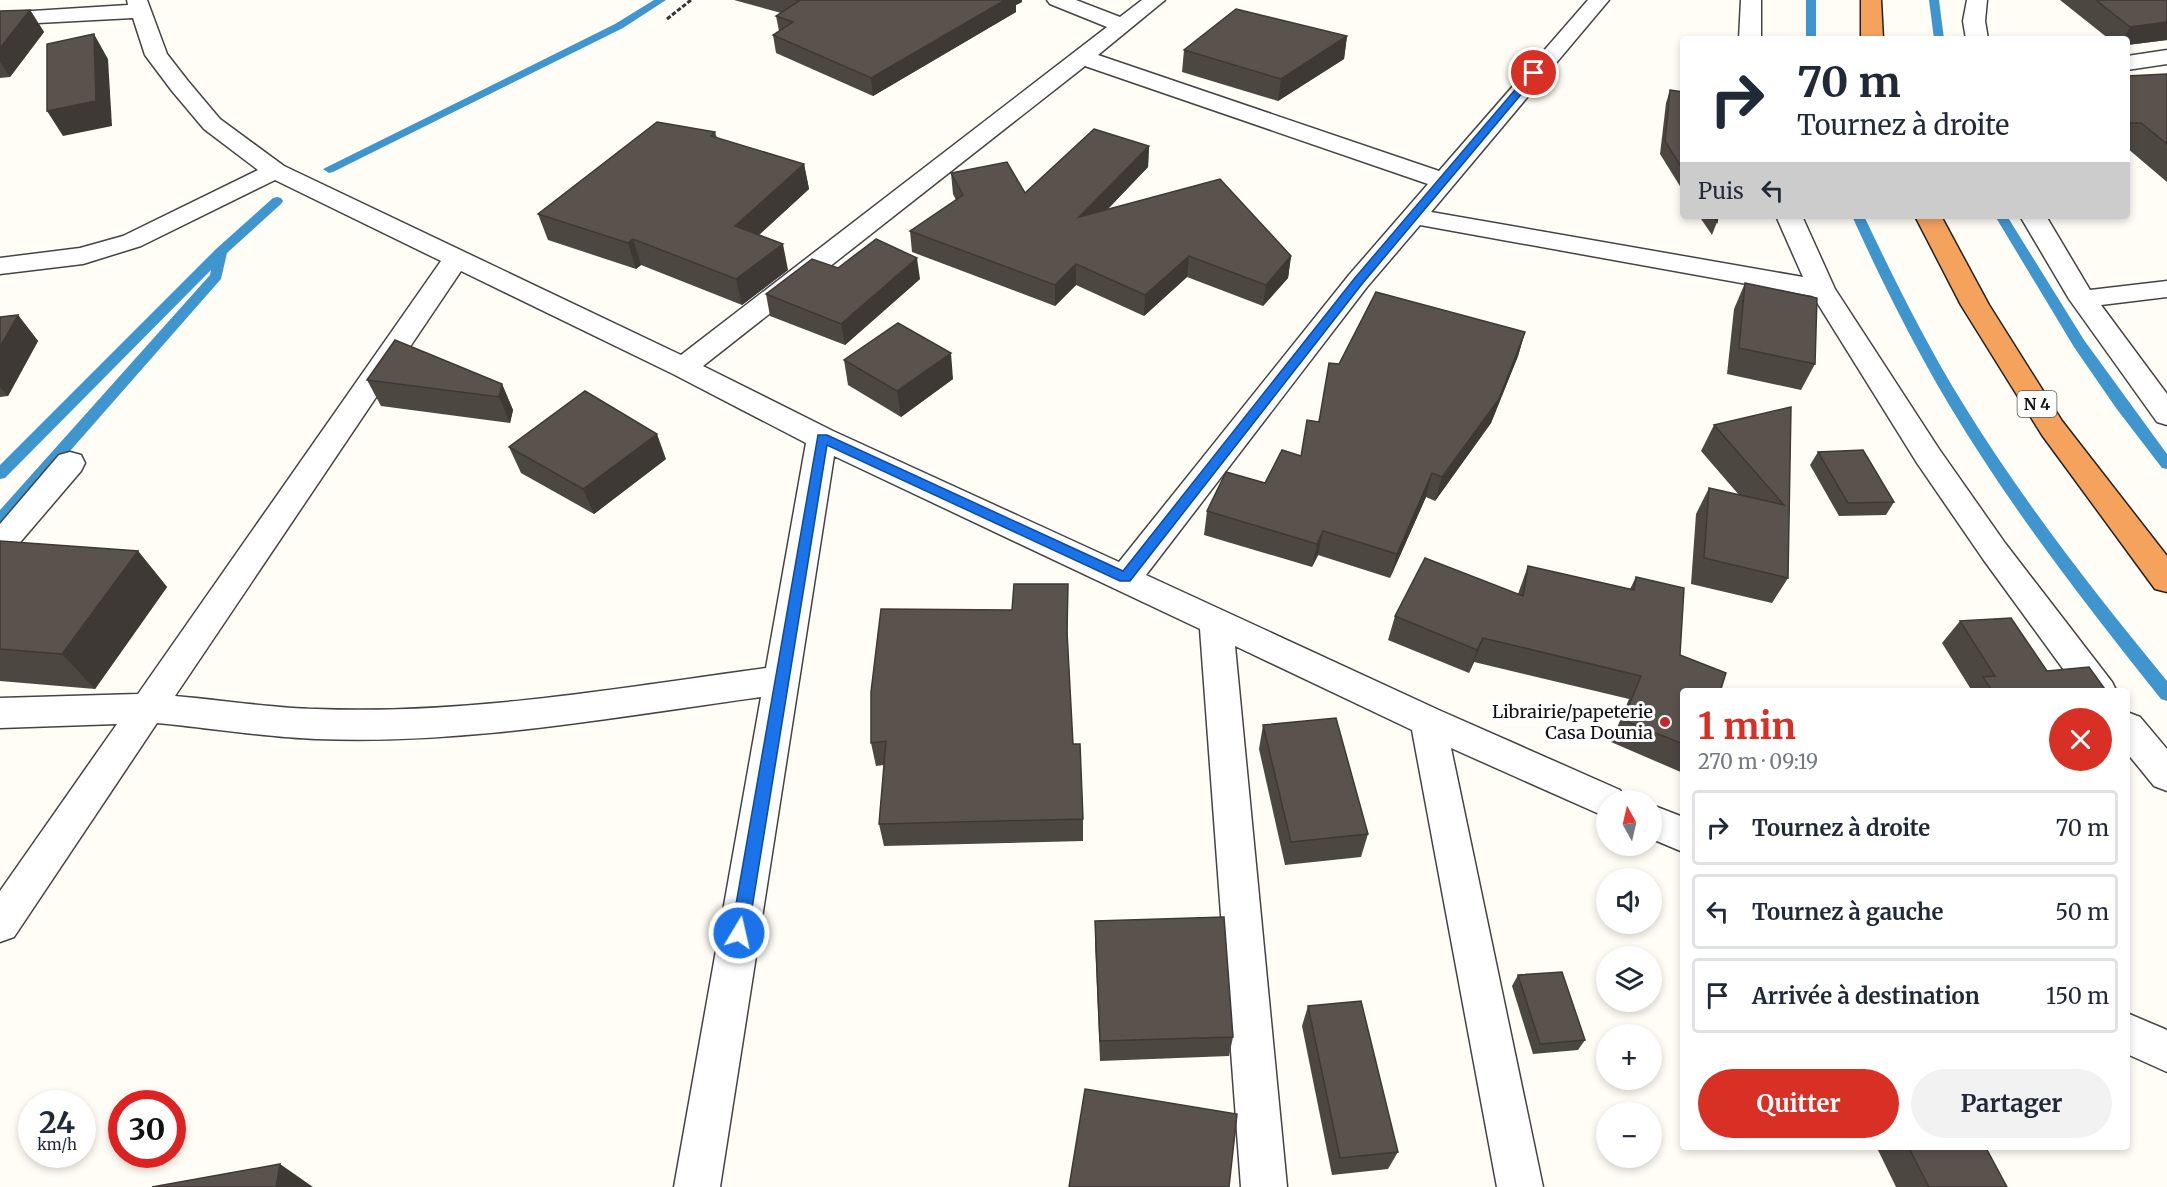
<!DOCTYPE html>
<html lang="fr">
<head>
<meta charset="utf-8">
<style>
  :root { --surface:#fff; --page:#f2f2f3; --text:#1f2937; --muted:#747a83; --line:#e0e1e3; --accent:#d93025 }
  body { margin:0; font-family:Merriweather,serif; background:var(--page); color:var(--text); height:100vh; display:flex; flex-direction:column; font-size:22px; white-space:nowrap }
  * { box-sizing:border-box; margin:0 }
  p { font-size:20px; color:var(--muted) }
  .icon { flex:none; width:33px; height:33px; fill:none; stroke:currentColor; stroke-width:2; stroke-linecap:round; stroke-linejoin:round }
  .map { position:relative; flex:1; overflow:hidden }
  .side { position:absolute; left:1680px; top:688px; width:450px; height:462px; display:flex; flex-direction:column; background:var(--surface); border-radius:6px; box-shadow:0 3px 9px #0003 }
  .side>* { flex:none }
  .hud { position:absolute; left:1680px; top:36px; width:450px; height:183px; border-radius:6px; box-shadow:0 3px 9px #0003; background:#fff; color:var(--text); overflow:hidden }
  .needle { width:39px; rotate:352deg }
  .tools { position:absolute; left:1596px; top:790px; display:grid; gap:12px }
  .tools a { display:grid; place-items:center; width:66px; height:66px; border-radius:50%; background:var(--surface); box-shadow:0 3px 9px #0003; font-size:30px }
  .speed { position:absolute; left:18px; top:1090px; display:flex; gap:12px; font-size:30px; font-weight:700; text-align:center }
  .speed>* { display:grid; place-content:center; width:78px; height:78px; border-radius:50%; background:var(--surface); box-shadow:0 3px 9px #0003; line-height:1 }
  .speed small { font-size:15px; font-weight:400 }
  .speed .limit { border:9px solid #d22; background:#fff; color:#111 }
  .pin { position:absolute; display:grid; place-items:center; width:51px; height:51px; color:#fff; margin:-26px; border:3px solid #fff; border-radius:50%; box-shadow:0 2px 6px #0007 }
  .me { position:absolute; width:66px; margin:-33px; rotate:9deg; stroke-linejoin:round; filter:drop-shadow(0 0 4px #0008) }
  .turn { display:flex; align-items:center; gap:21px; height:126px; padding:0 18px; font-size:27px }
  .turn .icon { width:78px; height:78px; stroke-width:2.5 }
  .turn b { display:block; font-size:42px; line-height:51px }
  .then { display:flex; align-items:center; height:57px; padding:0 18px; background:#0003; gap:12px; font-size:22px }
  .round { display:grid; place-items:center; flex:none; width:63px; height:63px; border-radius:32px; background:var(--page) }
  .overview { display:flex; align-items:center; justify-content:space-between; height:102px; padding:0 18px }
  h1 { font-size:36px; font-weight:700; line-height:45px; color:var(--accent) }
  .action { display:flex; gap:12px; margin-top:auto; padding:12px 18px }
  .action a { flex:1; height:69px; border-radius:36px; background:var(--accent); color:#fff; font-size:24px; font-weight:700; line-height:69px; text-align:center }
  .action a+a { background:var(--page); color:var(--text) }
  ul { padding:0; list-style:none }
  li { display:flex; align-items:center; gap:18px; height:75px; margin:0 12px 9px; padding:0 6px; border:3px solid var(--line); border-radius:6px }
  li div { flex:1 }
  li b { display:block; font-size:22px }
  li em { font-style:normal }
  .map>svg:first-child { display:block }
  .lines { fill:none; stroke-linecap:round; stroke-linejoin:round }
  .stream { fill:#3f96cf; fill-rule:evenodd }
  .street-casing { stroke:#444; stroke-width:3 }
  .highway-casing { stroke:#222; stroke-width:3 }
  .path { stroke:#333; stroke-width:3; stroke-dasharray:4.5 2; stroke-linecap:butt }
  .street { fill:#fff; fill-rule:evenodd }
  .highway { fill:#f5a25d; fill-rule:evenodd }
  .wall { fill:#4d4742 }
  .shaded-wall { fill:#3f3936 }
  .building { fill:#5a524d; stroke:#3f3936; stroke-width:1.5 }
  .route { fill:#1a73e8; stroke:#114b97; stroke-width:1.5 }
  .poi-dot { fill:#c4262e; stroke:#fff; stroke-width:2 }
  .labels { text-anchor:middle; stroke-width:6; stroke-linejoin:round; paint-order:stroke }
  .shield { fill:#fff; stroke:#585858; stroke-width:1.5 }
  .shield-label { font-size:16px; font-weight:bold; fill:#111 }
  .poi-label { font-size:18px; fill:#111; stroke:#fff; text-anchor:end }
</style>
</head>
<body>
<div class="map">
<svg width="2167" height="1187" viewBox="0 0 2167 1187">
  <rect width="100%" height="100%" fill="#fffdf5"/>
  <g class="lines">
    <!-- stream -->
    <g class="stream">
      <path d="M654 0H666L623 28 333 172 329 173 323 169 615 24Z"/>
      <rect x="1806" y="0" width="10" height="39"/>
      <path d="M1929 0H1939L1944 39H1934Z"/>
      <path d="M277 197 281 198 283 201 281 204 227 253 221 279 6 524 0 526V510L210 275 211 270 5 478 0 479V465L216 249 273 198Z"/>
      <path d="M1852 216H1864C1894 279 1925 342 1962 402 2022 500 2094 592 2167 681V701L2161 699C2085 604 2010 507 1948 403 1912 342 1881 280 1852 216Z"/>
      <path d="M1995 216H2007L2084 340 2167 454V469L2162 468 2116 408 2074 347Z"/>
    </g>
    <!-- street casing -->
    <g class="street-casing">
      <g id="street">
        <path d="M127 0H147L167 54 188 81 220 119 284 166 681 355 1107 27 1050 4 1047 0H1076L1120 17 1142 0H1165L1098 55 1439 171 1588 0H1609L1431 212 1803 277 1776 216H1802L1835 289 1939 449 2005 543 2112 682 2117 692H2080L1983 559 1917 463 1813 296 1420 225 1367 287 1146 575 1441 711 1620 790 1626 801H1606V817L1451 748 1543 1187H1497L1412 730 1235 646 1287 1187H1241L1200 629 834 456 720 1187H674L761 697C614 717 465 745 316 739 263 737 210 728 157 723L14 937 0 942V891L117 724 0 728V698L138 694 441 261 275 180 141 246 83 264 0 274V258L80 248 123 236 258 170 204 129 172 91 145 55 133 18 0 25V13L128 5ZM1085 66 1428 184 1349 275 1119 562 833 431 703 366ZM461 271 673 374 806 443 766 668C618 688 467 715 316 709 270 708 222 700 175 696Z"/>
        <path d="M1741 0H1761V39H1739Z"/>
        <path d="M1967 0H1987L1985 21 1988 39H1966L1963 21Z"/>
        <path d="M2167 50V64L2127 70V56Z"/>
        <path d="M2020 216H2046L2090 290 2167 281V297L2101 305 2167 394V425L2157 422 2069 299Z"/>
        <path d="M70 452 81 455 85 463 81 471 11 553 0 557V524L59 455Z"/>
        <path d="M2127 712 2140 717 2167 749V791L2154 786 2127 753Z"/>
        <path d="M1652 805 1683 817V852L1652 839Z"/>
        <path d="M2127 1013 2167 1030V1072L2127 1054Z"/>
      </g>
    </g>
    <!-- highway casing -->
    <g class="highway-casing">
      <g id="highway">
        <path d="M1861 0H1881L1883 39H1861Z"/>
        <path d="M1915 216H1941L1989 305 2062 421 2167 556V592L2155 589 2042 435 1961 305Z"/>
      </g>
    </g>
    <!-- path -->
    <path class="path" d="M667 19 691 0"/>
    <!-- street -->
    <use href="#street" class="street"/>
    <!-- highway -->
    <use href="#highway" class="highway"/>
  </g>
  <!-- wall -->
  <g class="wall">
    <path d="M734 0H1022V2L1016 5V12L873 96 776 53 773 35 779 31 776 16 781 13Z"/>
    <path d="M2060 0H2167V40L2127 45V39H2109Z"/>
    <path d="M30 10 44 32 10 77 0 78V11Z"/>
    <path d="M1347 36 1344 59 1278 101 1182 72 1184 50Z"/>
    <path d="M2167 74V182L2127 148V76Z"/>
    <path d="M1670 90 1683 92V191L1660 154 1666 103Z"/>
    <path d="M715 132 717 138 804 164 809 189 759 235 788 270 742 305 641 265 636 269 548 240 538 214Z"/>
    <path d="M1149 146 1148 167 1107 210 1291 256 1288 278 1263 306 1187 277 1144 316 1076 285 1055 306 912 252 910 231 956 200 953 194 951 173 1025 193Z"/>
    <path d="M1699 216H1718L1717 222 1712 235Z"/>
    <path d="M838 268 920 279 845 345 770 316 766 294Z"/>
    <path d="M1745 283 1815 364 1801 390 1727 374 1734 309Z"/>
    <path d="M18 315 38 341 8 396 0 397V317Z"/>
    <path d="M1525 332 1518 356 1491 423 1435 501 1426 497 1390 578 1318 555 1312 567 1204 535 1207 511 1265 483 1301 456 1318 422 1339 364Z"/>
    <path d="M844 360 953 379 901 417 848 385Z"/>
    <path d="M367 380 502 384 513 410 510 423 381 406Z"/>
    <path d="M1791 407 1788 578 1772 603 1691 584 1696 514 1709 488 1739 495 1701 451 1714 425Z"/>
    <path d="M509 447 666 459 594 514 521 473Z"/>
    <path d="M1818 452 1894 502 1886 515 1839 516 1810 465Z"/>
    <path d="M0 541 138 551 167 587 95 689 0 681Z"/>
    <path d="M1528 566 1630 589 1636 577 1680 655 1683 692V773L1611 742 1629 699 1474 662 1469 673 1388 640 1395 616 1518 594Z"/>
    <path d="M1068 584 1067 645 1073 744 1083 819V841L884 846 879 824 884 765 876 766 871 743 1012 610Z"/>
    <path d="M1960 621 2047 671 2107 692H1971L1972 691 1942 643Z"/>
    <path d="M1263 725 1368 834 1361 857 1285 865 1259 749Z"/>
    <path d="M1095 921 1233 1037 1229 1056 1100 1061 1095 943Z"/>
    <path d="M1518 975 1585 1040 1578 1050 1533 1054 1512 986Z"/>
    <path d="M1308 1006 1398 1152 1388 1169 1332 1175 1302 1026Z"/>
    <path d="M1877 1148H1986L2007 1187H1896Z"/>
  </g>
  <!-- shaded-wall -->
  <g class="shaded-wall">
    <path d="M1005 0H1022V2L1016 5V12L873 96 871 78Z"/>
    <path d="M30 10 44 32 10 77 0 62V48Z"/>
    <path d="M2167 22V40L2127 45V39H2123L2130 27Z"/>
    <path d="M94 34 108 59 112 126 63 136 47 111Z"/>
    <path d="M1347 36 1344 59 1278 101 1281 79Z"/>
    <path d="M1149 146 1148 167 1079 239V217Z"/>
    <path d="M804 164 809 189 740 252 735 226Z"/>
    <path d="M633 239 641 265 636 269 628 243Z"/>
    <path d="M783 244 788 270 742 305 736 279Z"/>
    <path d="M1189 256 1187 277 1144 316 1145 295Z"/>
    <path d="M1291 256 1288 278 1263 306 1266 285Z"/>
    <path d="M917 258 920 279 845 345 841 324Z"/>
    <path d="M1076 264V285L1055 306V285Z"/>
    <path d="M18 315 38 341 8 396 0 387V347Z"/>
    <path d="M1525 332 1518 356 1491 423 1435 501 1442 477Z"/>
    <path d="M951 353 953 379 901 417 897 391Z"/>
    <path d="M502 384 513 410 510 423 499 397Z"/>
    <path d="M657 434 666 459 594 514 583 489Z"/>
    <path d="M1432 473 1426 497 1390 578 1397 554Z"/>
    <path d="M1323 531 1318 555 1312 567 1317 544Z"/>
    <path d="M138 551 167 587 95 689 62 654Z"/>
    <path d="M1068 584V608L1067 656V632Z"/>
    <path d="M1483 638 1474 662 1469 673 1477 650Z"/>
    <path d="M280 1164 313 1187H276Z"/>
  </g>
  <!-- building -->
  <g class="building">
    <path d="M795 0H1005L871 78 773 35 793 22 776 16 799 1Z"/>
    <path d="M2096 0H2167V22L2130 27Z"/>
    <path d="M1236 9 1347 36 1281 79 1184 50Z"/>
    <path d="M30 10 0 48V11Z"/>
    <path d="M94 34 96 101 47 111V44Z"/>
    <path d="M2167 74V144L2141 123H2127V76Z"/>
    <path d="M1670 90 1683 92V170L1665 141Z"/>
    <path d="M657 122 715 132 711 136 804 164 735 226 783 244 736 279 633 239 628 243 538 214Z"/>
    <path d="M1094 129 1149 146 1079 217 1220 179 1291 256 1266 285 1189 256 1145 295 1076 264 1055 285 910 231 963 195 951 173 1007 162 1025 193Z"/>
    <path d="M1713 216H1718L1717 222Z"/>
    <path d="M876 239 917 258 841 324 766 294 812 259 838 268Z"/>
    <path d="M1745 283 1817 298 1815 364 1739 348Z"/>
    <path d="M1376 292 1525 332 1499 399 1442 477 1432 473 1397 554 1323 531 1317 544 1207 511 1226 472 1265 483 1282 450 1301 456 1307 420 1319 422 1329 363 1339 364Z"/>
    <path d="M18 315 0 347V317Z"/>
    <path d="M898 323 951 353 897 391 844 360Z"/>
    <path d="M395 340 502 384 499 397 367 380Z"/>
    <path d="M585 391 657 434 583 489 509 447Z"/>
    <path d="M1791 407 1788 578 1704 558 1709 488 1784 505 1714 425Z"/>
    <path d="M1863 450 1894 502 1848 503 1818 452Z"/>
    <path d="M0 541 138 551 62 654 0 649Z"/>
    <path d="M1425 558 1523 596 1528 566 1634 590 1636 577 1684 588 1680 655 1726 673 1720 692H1683V744L1623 720 1641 676 1483 638 1477 650 1395 616Z"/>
    <path d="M1014 584H1068L1067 632 1073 744H1080L1083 819 879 824 886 741 871 743V692L881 609 1012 610Z"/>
    <path d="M2011 618 2047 671 2089 667 2107 692H1993L1983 677 1995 676 1960 621Z"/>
    <path d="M1336 718 1368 834 1291 842 1263 725Z"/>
    <path d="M1224 917 1233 1037 1100 1041 1095 921Z"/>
    <path d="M1562 972 1585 1040 1540 1044 1518 975Z"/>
    <path d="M1361 1001 1398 1152 1340 1158 1308 1006Z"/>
    <path d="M1085 1089 1237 1114 1229 1187H1069Z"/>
    <path d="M1909 1148H1986L2007 1187H1929Z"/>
    <path d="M280 1164 276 1187H152Z"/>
  </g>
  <!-- route -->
  <path class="route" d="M1531 71 1539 73 1362 284 1130 581H1120L827 445 748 933 745 939 739 941 734 939 731 933 818 435H827L1123 571 1354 279Z"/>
  <!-- markers -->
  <circle class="poi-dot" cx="1665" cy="722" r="6"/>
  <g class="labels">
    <!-- shield labels -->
    <rect class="shield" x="2017.5" y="391" width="39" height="26" rx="4.5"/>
    <g class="shield-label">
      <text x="2037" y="410">N 4</text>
    </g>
    <!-- poi labels -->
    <g class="poi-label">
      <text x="1653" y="718">Librairie/papeterie<tspan x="1653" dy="21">Casa Dounia</tspan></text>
    </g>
  </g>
</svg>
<div class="tools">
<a><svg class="needle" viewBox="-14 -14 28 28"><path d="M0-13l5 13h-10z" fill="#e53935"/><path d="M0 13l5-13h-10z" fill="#747a83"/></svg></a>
<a><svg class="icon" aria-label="sound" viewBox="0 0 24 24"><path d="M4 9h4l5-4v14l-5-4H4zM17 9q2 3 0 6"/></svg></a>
<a><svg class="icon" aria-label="layers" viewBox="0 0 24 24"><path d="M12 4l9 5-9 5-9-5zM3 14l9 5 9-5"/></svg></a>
<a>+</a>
<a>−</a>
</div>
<div class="speed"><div>24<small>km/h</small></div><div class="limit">30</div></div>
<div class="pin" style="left:1534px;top:73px;background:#d93025"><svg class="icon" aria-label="arrive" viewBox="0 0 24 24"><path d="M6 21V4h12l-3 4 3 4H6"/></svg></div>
<svg class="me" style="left:739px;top:933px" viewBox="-20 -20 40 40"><circle r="17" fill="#1a73e8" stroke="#fff" stroke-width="3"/><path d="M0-11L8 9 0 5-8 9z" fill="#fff"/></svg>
<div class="hud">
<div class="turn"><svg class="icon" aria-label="right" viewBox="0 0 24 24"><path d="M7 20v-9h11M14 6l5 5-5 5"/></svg><div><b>70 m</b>Tournez à droite</div></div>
<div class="then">Puis<svg class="icon" aria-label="left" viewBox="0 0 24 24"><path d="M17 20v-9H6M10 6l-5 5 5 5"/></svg></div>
</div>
<section class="side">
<div class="overview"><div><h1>1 min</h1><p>270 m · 09:19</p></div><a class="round" style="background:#d93025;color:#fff"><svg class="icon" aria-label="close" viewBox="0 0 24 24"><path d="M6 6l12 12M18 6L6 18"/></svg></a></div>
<ul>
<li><svg class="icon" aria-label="right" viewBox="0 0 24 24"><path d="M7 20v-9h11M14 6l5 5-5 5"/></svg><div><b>Tournez à droite</b></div><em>70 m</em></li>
<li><svg class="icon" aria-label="left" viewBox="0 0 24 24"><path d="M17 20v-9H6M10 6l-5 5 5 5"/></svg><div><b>Tournez à gauche</b></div><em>50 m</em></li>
<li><svg class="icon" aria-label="arrive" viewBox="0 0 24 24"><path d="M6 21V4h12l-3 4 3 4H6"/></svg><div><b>Arrivée à destination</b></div><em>150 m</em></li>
</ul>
<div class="action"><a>Quitter</a><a>Partager</a></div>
</section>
</div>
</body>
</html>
